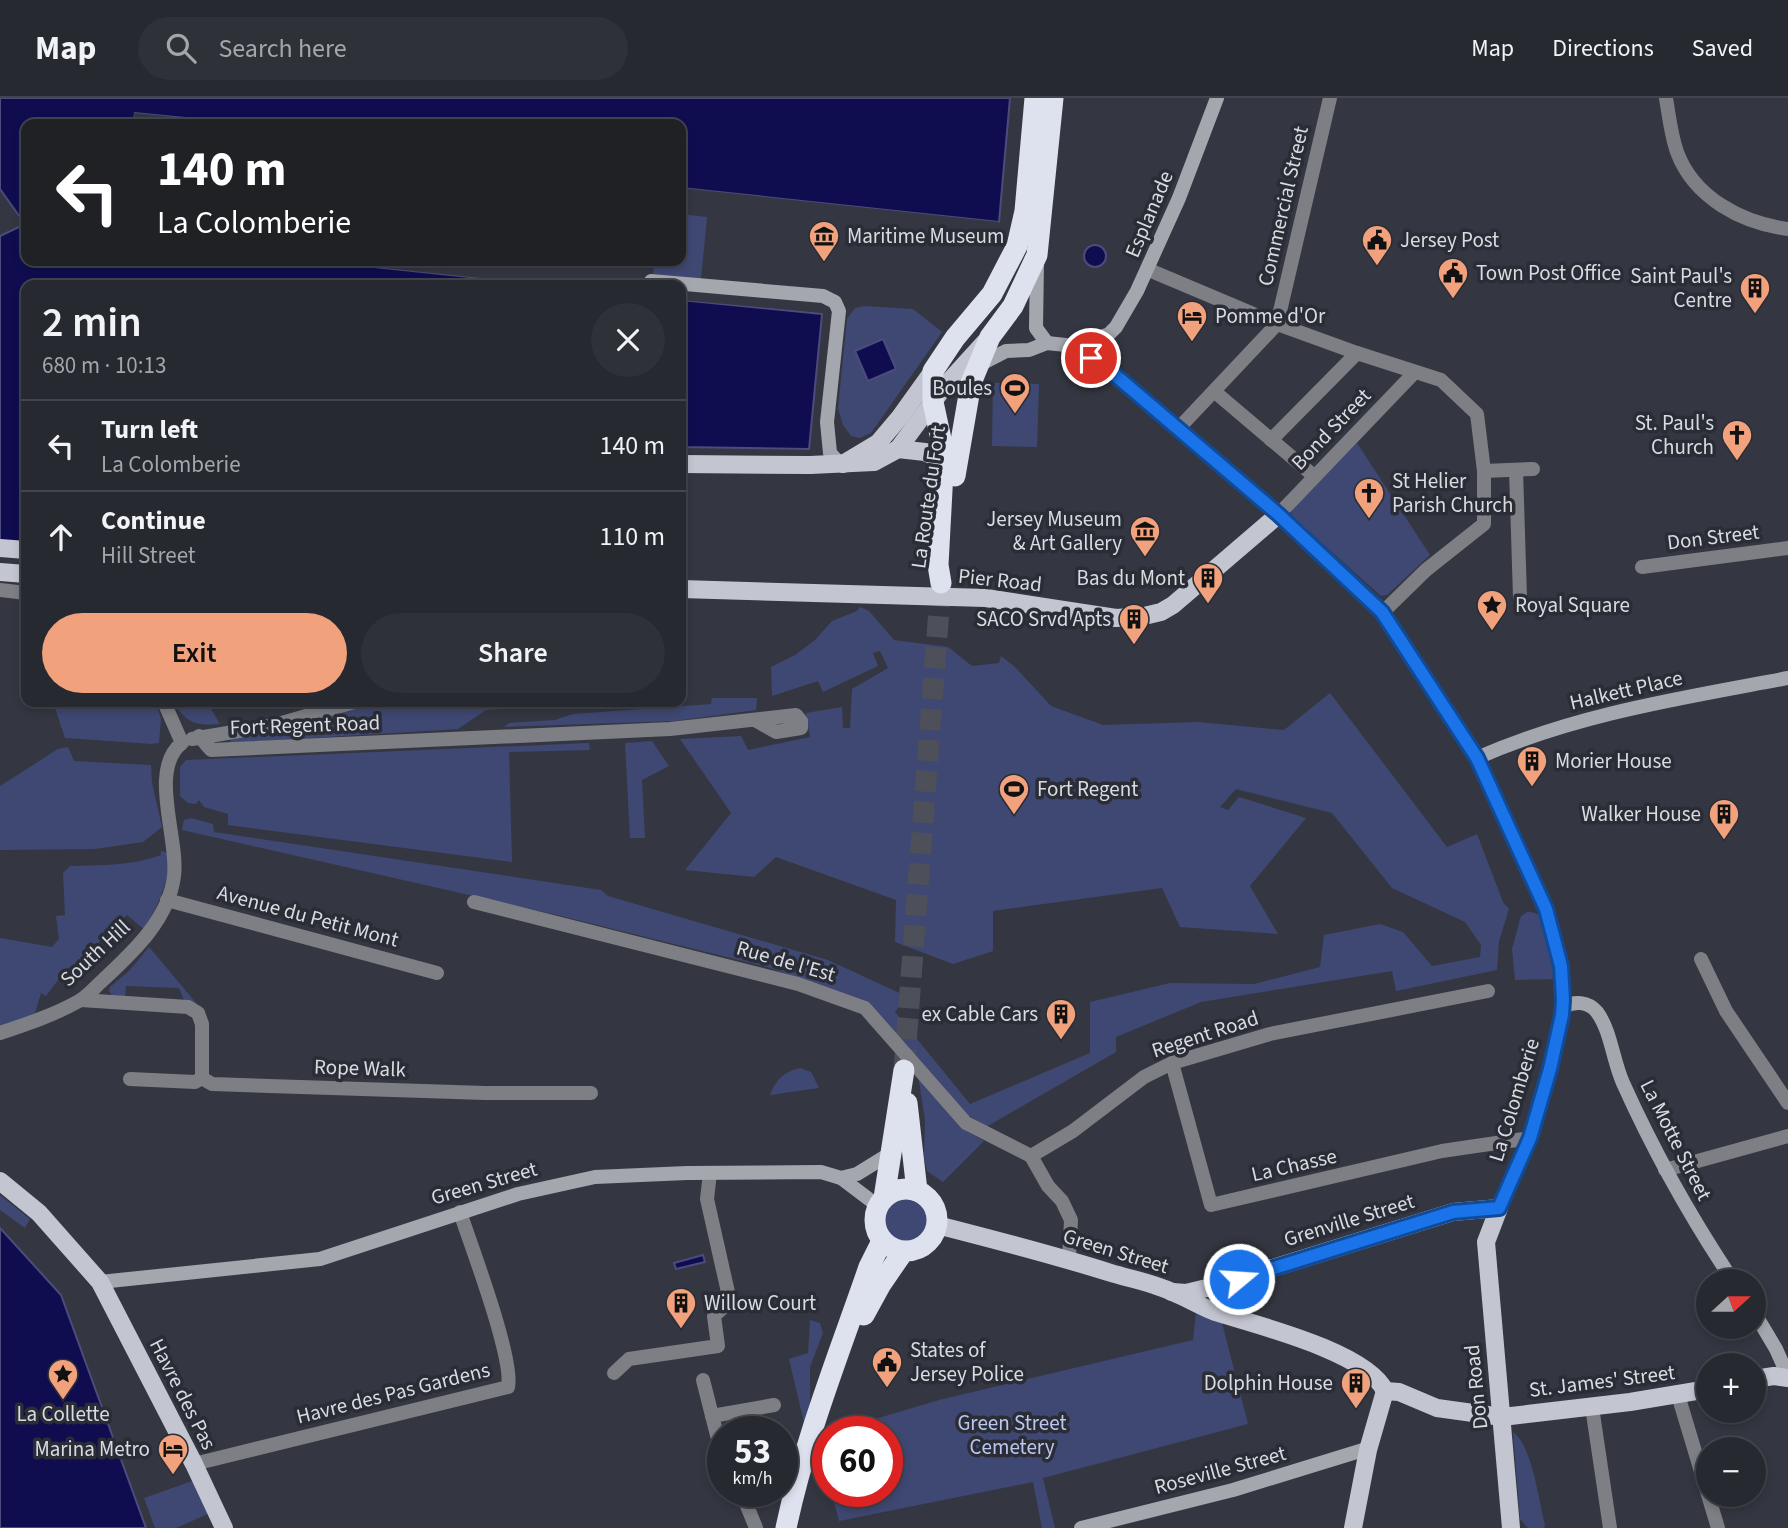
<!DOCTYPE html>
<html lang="en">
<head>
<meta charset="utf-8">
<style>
  :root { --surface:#272931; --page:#2f3139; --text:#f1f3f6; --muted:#a4a6ab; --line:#43454d; --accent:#f1a17c }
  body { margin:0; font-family:"Source Sans 3",sans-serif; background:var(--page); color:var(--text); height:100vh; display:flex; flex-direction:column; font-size:26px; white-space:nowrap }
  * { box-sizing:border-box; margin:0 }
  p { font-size:23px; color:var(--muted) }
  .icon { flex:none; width:38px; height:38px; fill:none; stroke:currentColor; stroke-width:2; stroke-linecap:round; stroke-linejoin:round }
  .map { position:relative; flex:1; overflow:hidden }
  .drawer { position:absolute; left:21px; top:182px; width:665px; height:427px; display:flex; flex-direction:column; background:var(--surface); border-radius:14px; box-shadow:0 4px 10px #0003,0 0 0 2px var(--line) }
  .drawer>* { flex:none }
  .top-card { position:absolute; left:21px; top:21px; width:665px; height:147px; border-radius:14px; box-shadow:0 4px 10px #0003,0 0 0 2px var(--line); background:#202124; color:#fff; overflow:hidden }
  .needle { width:46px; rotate:69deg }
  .tools { position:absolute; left:1696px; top:1171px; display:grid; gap:14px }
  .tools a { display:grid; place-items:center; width:70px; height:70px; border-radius:50%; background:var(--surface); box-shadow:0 4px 10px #0003,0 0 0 2px var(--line); font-size:35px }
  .speed { position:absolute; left:707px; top:1318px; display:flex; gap:14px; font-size:35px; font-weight:700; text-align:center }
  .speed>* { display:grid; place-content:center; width:91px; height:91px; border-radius:50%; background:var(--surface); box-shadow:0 4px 10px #0003,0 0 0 2px var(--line); line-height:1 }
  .speed small { font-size:18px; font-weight:400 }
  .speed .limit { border:10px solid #d22; background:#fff; color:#111 }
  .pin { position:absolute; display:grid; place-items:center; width:60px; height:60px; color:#fff; margin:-30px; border:4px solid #fff; border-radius:50%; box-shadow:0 2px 7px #0007 }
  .me { position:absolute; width:77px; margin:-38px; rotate:72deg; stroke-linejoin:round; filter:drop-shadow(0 0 5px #0008) }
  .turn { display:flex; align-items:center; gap:24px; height:147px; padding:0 21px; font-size:32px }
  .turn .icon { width:91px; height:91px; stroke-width:2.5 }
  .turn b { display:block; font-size:49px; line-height:60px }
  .round { display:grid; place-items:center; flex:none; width:74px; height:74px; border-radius:37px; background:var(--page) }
  .headline { display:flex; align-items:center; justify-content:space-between; height:119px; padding:0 21px }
  h1 { font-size:42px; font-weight:600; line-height:52px }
  .button { display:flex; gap:14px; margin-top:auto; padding:14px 21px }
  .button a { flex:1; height:80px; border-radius:42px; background:var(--accent); color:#111; font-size:28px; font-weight:600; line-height:80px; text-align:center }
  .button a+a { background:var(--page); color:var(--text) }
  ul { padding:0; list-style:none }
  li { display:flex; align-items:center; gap:21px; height:91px; padding:0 21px; border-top:2px solid var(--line) }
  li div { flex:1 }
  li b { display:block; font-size:26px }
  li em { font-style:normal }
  header { display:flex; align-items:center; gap:42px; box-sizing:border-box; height:98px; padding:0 35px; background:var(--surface); border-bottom:2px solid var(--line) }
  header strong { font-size:33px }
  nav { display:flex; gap:38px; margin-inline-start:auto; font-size:24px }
  .search { width:490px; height:63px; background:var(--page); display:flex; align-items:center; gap:18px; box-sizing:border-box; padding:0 24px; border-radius:38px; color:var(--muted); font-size:26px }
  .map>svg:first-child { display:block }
  .green { fill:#3f4873 }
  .water { fill:#0f0d4f; stroke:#4c4b7b; stroke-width:2 }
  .pier { fill:#343741 }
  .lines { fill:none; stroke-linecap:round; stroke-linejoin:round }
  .highway-tunnel { stroke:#4d5059; stroke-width:21; stroke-dasharray:21 10; stroke-linecap:butt }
  .street { stroke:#7e7f84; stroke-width:14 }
  .secondary { stroke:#a5a7af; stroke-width:14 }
  .primary { stroke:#c3c6d0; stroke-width:18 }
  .highway { stroke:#dee2ee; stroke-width:21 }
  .route-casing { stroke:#114b97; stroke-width:18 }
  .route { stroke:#1a73e8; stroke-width:12 }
  .labels { text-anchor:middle; stroke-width:7; stroke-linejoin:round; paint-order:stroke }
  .street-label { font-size:21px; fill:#d9dbe1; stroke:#2a2d36 }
  .poi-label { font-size:21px; fill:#d9dbe1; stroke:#2a2d36; text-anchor:start }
  .park-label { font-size:21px; fill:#bcc6ef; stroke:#2a2d36 }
</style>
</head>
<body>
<header>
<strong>Map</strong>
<div class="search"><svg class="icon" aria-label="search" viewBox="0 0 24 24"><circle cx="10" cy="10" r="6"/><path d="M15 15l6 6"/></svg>Search here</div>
<nav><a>Map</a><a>Directions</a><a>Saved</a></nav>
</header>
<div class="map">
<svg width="1788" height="1430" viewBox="0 0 1788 1430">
  <rect width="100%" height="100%" fill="#343741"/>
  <!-- green -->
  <g class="green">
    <path d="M681 116 707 119 701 181 653 176 655 163H681Z"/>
    <path d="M864 208 913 211 942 234 871 335 860 340 851 338 843 327 838 310 847 221 855 210Z"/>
    <path d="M993 285 1039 286 1037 349 992 348Z"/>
    <path d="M1357 345 1430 457 1387 497 1381 498 1294 420 1291 415 1293 410Z"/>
    <path d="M860 509 869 513 894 542 948 549 972 568 999 565 1001 558 1015 569 1051 608 1103 627 1198 624 1284 632 1330 595 1447 749 1477 736 1503 804 1509 811 1499 843 1497 872 1396 893 1392 873 1201 904 1116 939V954L986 1029 967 1016 870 905 767 869 557 817 182 732 184 722 191 720 213 726 214 734 601 792 608 798 828 862 906 898 895 914 970 1006 1090 955V904L1170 885 1254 886 1320 869 1324 837 1380 826 1403 834 1432 868 1480 859 1481 847 1465 824 1392 790 1332 715 1236 691 1220 709 1228 712 1239 699 1306 720 1250 788 1278 836 1180 829 1162 790 993 813V853L953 866 895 844 896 802 776 759 754 779 685 772 731 715 680 641 741 638 748 652 810 639 806 615 842 609 843 630H850L852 591 888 570 880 553 873 555 878 568 823 594 818 583 772 598 771 569 795 557 815 542 832 523 857 513Z"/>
    <path d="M712 600H757L756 612 675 623 504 629 509 625 555 622 573 616 711 606Z"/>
    <path d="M53 604H156L161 621 159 645 152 646 65 640Z"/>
    <path d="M172 604H207L220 626C194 628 188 625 172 604Z"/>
    <path d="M374 604H547L538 609 486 612 458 631 231 645 230 640 295 630Z"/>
    <path d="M652 643 669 668 642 682 645 740H630L625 645Z"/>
    <path d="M589 645 590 652 509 654 512 764 228 727V716L204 709 199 702 196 706 188 705 180 698V669L186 662Z"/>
    <path d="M68 649 74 663 151 667 152 685 162 729 143 744 95 751 0 752V688L58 651Z"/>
    <path d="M161 753 168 755C171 783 157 807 145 832L127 817 68 874 61 878 46 898 41 895 35 915 0 931V840L52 849 59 841 56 818 65 817 63 775 70 768C101 767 132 768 161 757Z"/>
    <path d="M1527 814C1533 814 1538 815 1542 820 1552 834 1554 864 1556 881L1515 882 1512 851 1521 818Z"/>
    <path d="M149 849 202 912 184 902 179 890 126 888 125 899 114 900 109 893 110 889 130 872Z"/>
    <path d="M800 970 811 974 819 990 770 997C776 981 784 974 800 970Z"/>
    <path d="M918 977 966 1033 984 1043 943 1084 927 1073 924 1059 925 1022Z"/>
    <circle cx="906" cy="1122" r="31"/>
    <path d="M0 1097 30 1121 25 1130 0 1112Z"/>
    <path d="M1196 1214 1221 1221 1248 1326 1043 1380 1055 1430H1042L1033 1384 839 1423 831 1393H887V1334L835 1333 939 1302 1193 1242Z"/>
    <path d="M810 1222 820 1225 823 1235 810 1269V1308L805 1329 789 1261 808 1255Z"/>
    <path d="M1513 1334C1532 1347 1539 1404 1545 1427L1544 1430H1528L1520 1421Z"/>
    <path d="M828 1336V1381L819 1338Z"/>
    <path d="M195 1382 210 1415 176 1430H155L144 1400Z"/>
  </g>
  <!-- water -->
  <g class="water">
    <path d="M0 0H1010L999 124 681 90V26H247L135 15 133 26H26V163H317L546 187H26V445L0 443V138L25 126 0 91Z"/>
    <circle cx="1095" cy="158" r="11"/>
    <path d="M681 202 822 216 809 351 681 349Z"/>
    <path d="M883 241 896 271 868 283 855 253Z"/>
    <path d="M0 1130 61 1197 146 1430H0Z"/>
    <path d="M703 1157 705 1164 676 1171 674 1165Z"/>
  </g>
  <!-- pier -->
  <g class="pier">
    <path d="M134 15 247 26H213L137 18 136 26H133Z"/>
    <path d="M681 90 999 124V127L681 94Z"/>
    <path d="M317 163H350L546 184 549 187Z"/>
    <path d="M681 198 822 212 825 215 681 202Z"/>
  </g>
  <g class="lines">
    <!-- highway-tunnel -->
    <path class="highway-tunnel" d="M904 972 941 485"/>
    <!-- street -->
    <g class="street">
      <path d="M1666 0C1669 18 1671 37 1677 54 1694 100 1742 125 1788 131"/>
      <path d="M1149 172 1277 226 1357 255 1441 282 1477 316 1484 373V426L1426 472 1382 515"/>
      <path d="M1215 294 1314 378"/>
      <path d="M1178 331 1277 226 1330 0"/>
      <path d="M1271 342 1357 255"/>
      <path d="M1516 372 1520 499"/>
      <path d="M1484 373 1533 371"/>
      <path d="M1278 417 1415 274"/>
      <path d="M1642 469 1788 450"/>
      <path d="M0 492 26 495"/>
      <path d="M199 638 211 652 670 631 796 617 801 623V630L776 634 755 622"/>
      <path d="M192 641 275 627 354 604"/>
      <path d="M167 802 437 875"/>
      <path d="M474 804 798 886 865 910 966 1025 1031 1058"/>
      <path d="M1701 861 1726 913 1788 1005"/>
      <path d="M81 902 188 909 198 915 202 926V980"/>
      <path d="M0 935C27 926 54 917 79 903 88 898 95 889 103 882 133 854 169 821 174 778 179 741 148 671 182 645L164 604"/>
      <path d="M1172 965 1211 1107 1442 1053 1530 1040"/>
      <path d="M130 981 195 984 202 980 212 986 485 995H591"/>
      <path d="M1031 1058 1073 1033 1144 979 1172 965 1270 936 1488 893"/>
      <path d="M1031 1058 1048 1088 1062 1103 1071 1122 1069 1162"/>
      <path d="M1665 1072 1788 1038"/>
      <path d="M614 1275 629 1261 718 1248 714 1218 730 1203 707 1101 710 1075"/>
      <path d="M703 1282 723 1361"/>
      <path d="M1678 1297 1718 1430"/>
      <path d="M1592 1309 1610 1430"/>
      <path d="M712 1318 774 1307"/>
      <path d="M194 1366 508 1289C514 1260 471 1148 460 1114"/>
      <path d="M741 1393 756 1430"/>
    </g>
    <!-- secondary -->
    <g class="secondary">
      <path d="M1037 165 1036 230 1047 245"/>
      <path d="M651 183 823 198 835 204 839 213 827 324 830 355 840 366"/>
      <path d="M1103 239 1108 271"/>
      <path d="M1075 248 1109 236 1116 229 1137 193 1179 100 1217 0"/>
      <path d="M979 267 1006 253 1029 252 1047 245 1075 248 1108 271 1278 417 1382 515 1477 660 1546 812 1561 868 1564 909 1550 971 1530 1040 1499 1110"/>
      <path d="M1477 660C1576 616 1682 600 1788 580"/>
      <path d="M1564 909C1574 903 1588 903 1597 914 1611 933 1613 963 1623 985 1654 1054 1691 1120 1733 1183"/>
      <path d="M841 1080 857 1076 891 1055"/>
      <path d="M100 1184 320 1161 518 1096 595 1079 687 1075 821 1074 841 1080 878 1108"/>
      <path d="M1754 1214 1776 1251 1788 1278"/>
      <path d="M1081 1430 1233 1392 1363 1352H1368"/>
    </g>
    <!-- primary -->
    <g class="primary">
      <path d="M898 351 925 354 944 363"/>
      <path d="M681 366 810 367 874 364 898 351 944 289 985 244"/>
      <path d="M843 366 878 345 900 319 933 273"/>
      <path d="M0 450 26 452"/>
      <path d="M0 474 26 476"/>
      <path d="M681 491 986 500 1116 520 1144 518 1161 514 1173 507 1278 417"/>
      <path d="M0 1083 39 1115 100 1184 194 1366 224 1430"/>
      <path d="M937 1127C996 1142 1054 1157 1111 1175 1131 1181 1153 1185 1172 1194 1187 1200 1200 1208 1215 1214 1256 1227 1367 1254 1385 1293"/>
      <path d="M1172 1194 1186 1195 1215 1188 1453 1114 1499 1110 1486 1144 1511 1430"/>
      <path d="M1754 1281 1774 1278 1788 1280"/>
      <path d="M1385 1293 1399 1294 1437 1310 1502 1319 1630 1304 1708 1291"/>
      <path d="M1353 1430 1368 1352 1385 1293"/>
    </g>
    <!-- highway -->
    <g class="highway">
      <path d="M955 378 971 285 990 239 1013 208 1037 157 1053 0"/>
      <path d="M941 485 938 467 944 355 933 304V273L955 240 992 196 1017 148 1025 113 1035 0"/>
      <path d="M907 1005 917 1093"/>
      <circle cx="906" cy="1122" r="31"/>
      <path d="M884 1100 904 972"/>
      <path d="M864 1217 881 1186 903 1154"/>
      <path d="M786 1430C805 1340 839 1256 869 1169L882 1143"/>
    </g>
  </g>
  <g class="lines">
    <!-- route casing -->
    <g class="route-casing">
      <path id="route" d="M1091 260 1108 271 1278 416 1382 514 1477 660 1546 811 1561 868 1563 902 1562 917 1550 971 1530 1040 1499 1110 1453 1114 1239 1181"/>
    </g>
    <!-- route -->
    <use href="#route" class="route"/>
  </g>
  <!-- icons -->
  <defs>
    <g id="museum-pin" transform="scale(1.575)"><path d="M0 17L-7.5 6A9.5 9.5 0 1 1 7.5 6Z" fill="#f1a17c" stroke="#2a2d36"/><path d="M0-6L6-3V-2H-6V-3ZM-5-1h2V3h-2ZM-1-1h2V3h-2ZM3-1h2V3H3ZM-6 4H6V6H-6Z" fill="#111"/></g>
    <g id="civic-pin" transform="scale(1.575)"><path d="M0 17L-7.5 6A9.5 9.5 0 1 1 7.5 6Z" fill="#f1a17c" stroke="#2a2d36"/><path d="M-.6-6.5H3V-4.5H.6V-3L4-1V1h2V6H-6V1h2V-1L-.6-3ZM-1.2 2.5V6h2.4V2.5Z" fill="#111"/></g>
    <g id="building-pin" transform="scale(1.575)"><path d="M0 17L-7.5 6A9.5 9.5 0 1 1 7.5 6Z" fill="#f1a17c" stroke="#2a2d36"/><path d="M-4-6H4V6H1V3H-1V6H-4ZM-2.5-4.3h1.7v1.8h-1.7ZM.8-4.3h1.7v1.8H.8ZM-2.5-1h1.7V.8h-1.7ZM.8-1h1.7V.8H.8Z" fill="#111"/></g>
    <g id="hotel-pin" transform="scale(1.575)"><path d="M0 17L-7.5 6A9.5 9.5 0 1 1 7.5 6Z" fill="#f1a17c" stroke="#2a2d36"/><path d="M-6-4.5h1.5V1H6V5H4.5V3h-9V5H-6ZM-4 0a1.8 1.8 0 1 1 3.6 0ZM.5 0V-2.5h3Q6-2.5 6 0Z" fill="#111"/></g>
    <g id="stadium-pin" transform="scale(1.575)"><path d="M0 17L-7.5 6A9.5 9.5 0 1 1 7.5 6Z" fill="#f1a17c" stroke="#2a2d36"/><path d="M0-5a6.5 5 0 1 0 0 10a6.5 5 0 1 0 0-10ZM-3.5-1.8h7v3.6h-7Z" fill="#111"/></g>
    <g id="church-pin" transform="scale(1.575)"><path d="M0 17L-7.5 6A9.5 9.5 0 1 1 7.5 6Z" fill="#f1a17c" stroke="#2a2d36"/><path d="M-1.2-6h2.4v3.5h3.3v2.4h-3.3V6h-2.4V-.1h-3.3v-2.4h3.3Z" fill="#111"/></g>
    <g id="sight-pin" transform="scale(1.575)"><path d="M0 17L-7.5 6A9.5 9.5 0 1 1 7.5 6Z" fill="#f1a17c" stroke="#2a2d36"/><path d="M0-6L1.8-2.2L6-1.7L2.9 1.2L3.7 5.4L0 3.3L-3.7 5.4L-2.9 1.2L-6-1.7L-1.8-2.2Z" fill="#111"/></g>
  </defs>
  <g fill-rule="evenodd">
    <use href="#museum-pin" x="824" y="138"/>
    <use href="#civic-pin" x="1377" y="142"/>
    <use href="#civic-pin" x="1453" y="175"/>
    <use href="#building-pin" x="1755" y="190"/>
    <use href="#hotel-pin" x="1192" y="218"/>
    <use href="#stadium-pin" x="1015" y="290"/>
    <use href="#church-pin" x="1737" y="337"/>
    <use href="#church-pin" x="1369" y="395"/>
    <use href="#museum-pin" x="1145" y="433"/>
    <use href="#building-pin" x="1208" y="480"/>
    <use href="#sight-pin" x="1492" y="507"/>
    <use href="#building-pin" x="1134" y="521"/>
    <use href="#building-pin" x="1532" y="663"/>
    <use href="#stadium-pin" x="1014" y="691"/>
    <use href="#building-pin" x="1724" y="716"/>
    <use href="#building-pin" x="1061" y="916"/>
    <use href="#building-pin" x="681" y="1205"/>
    <use href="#civic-pin" x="887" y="1264"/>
    <use href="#sight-pin" x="63" y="1276"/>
    <use href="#building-pin" x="1356" y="1285"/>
    <use href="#hotel-pin" x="173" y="1351"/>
  </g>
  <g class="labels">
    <!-- street labels -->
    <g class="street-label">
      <text transform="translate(1283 108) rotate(-77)" y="7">Commercial Street</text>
      <text transform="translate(1149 116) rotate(-67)" y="7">Esplanade</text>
      <text transform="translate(1331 331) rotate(-46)" y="7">Bond Street</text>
      <text transform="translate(928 399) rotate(-82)" y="7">La Route du Fort</text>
      <text transform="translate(1713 439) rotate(-7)" y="7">Don Street</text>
      <text transform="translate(1000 482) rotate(6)" y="7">Pier Road</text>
      <text transform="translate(1626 592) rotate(-13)" y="7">Halkett Place</text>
      <text transform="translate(305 627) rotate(-2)" y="7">Fort Regent Road</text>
      <text transform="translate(308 818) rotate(15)" y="7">Avenue du Petit Mont</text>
      <text transform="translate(95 855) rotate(-43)" y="7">South Hill</text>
      <text transform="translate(786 863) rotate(16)" y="7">Rue de l'Est</text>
      <text transform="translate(1205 936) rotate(-18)" y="7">Regent Road</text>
      <text transform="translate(360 970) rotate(2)" y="7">Rope Walk</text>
      <text transform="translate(1514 1002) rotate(-73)" y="7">La Colomberie</text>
      <text transform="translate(1676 1042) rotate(63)" y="7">La Motte Street</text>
      <text transform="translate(1294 1067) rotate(-13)" y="7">La Chasse</text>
      <text transform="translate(484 1085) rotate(-16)" y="7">Green Street</text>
      <text transform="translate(1349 1122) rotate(-17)" y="7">Grenville Street</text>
      <text transform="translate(1116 1153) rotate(17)" y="7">Green Street</text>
      <text transform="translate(1602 1283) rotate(-7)" y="7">St. James' Street</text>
      <text transform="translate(1476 1289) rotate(-96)" y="7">Don Road</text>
      <text transform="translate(393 1295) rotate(-14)" y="7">Havre des Pas Gardens</text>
      <text transform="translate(183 1296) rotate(63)" y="7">Havre des Pas</text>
      <text transform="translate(1220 1372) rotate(-15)" y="7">Roseville Street</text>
    </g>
    <!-- poi labels -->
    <g class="poi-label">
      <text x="847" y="145">Maritime Museum</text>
      <text x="1400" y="149">Jersey Post</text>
      <text x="1476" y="182">Town Post Office</text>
      <text x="1732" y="185" text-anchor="end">Saint Paul's<tspan x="1732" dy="24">Centre</tspan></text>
      <text x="1215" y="225">Pomme d'Or</text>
      <text x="992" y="297" text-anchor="end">Boules</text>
      <text x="1714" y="332" text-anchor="end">St. Paul's<tspan x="1714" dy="24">Church</tspan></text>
      <text x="1392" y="390">St Helier<tspan x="1392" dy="24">Parish Church</tspan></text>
      <text x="1122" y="428" text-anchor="end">Jersey Museum<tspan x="1122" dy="24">&amp; Art Gallery</tspan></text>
      <text x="1185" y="487" text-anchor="end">Bas du Mont</text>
      <text x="1515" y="514">Royal Square</text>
      <text x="1111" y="528" text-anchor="end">SACO Srvd Apts</text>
      <text x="1555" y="670">Morier House</text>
      <text x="1037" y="698">Fort Regent</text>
      <text x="1701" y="723" text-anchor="end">Walker House</text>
      <text x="1038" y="923" text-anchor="end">ex Cable Cars</text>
      <text x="704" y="1212">Willow Court</text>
      <text x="910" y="1259">States of<tspan x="910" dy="24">Jersey Police</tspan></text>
      <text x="1333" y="1292" text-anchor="end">Dolphin House</text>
      <text x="63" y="1323" text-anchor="middle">La Collette</text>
      <text x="150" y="1358" text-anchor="end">Marina Metro</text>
    </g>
    <!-- park labels -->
    <g class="park-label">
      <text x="1012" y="1332">Green Street<tspan x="1012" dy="24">Cemetery</tspan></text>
    </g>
  </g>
</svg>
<div class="tools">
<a><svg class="needle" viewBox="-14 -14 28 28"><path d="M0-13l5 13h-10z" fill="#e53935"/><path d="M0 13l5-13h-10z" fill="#a4a6ab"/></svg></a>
<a>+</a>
<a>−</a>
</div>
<div class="speed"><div>53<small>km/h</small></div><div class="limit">60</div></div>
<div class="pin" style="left:1091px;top:260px;background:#d93025"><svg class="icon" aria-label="arrive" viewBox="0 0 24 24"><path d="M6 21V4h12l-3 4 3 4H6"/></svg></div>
<svg class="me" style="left:1239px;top:1181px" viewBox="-20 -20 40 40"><circle r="17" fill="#1a73e8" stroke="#fff" stroke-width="3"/><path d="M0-11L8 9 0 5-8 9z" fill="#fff"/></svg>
<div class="top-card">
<div class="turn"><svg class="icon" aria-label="left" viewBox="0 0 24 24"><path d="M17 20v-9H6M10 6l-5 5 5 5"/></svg><div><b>140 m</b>La Colomberie</div></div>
</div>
<section class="drawer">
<div class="headline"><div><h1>2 min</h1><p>680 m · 10:13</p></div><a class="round"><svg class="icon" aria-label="close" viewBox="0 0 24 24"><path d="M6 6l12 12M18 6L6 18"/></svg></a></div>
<ul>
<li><svg class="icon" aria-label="left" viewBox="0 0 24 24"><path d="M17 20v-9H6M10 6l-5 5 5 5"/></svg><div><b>Turn left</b><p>La Colomberie</p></div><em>140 m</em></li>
<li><svg class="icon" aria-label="ahead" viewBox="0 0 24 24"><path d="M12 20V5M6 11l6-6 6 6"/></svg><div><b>Continue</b><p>Hill Street</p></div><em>110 m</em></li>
</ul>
<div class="button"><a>Exit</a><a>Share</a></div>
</section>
</div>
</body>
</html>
